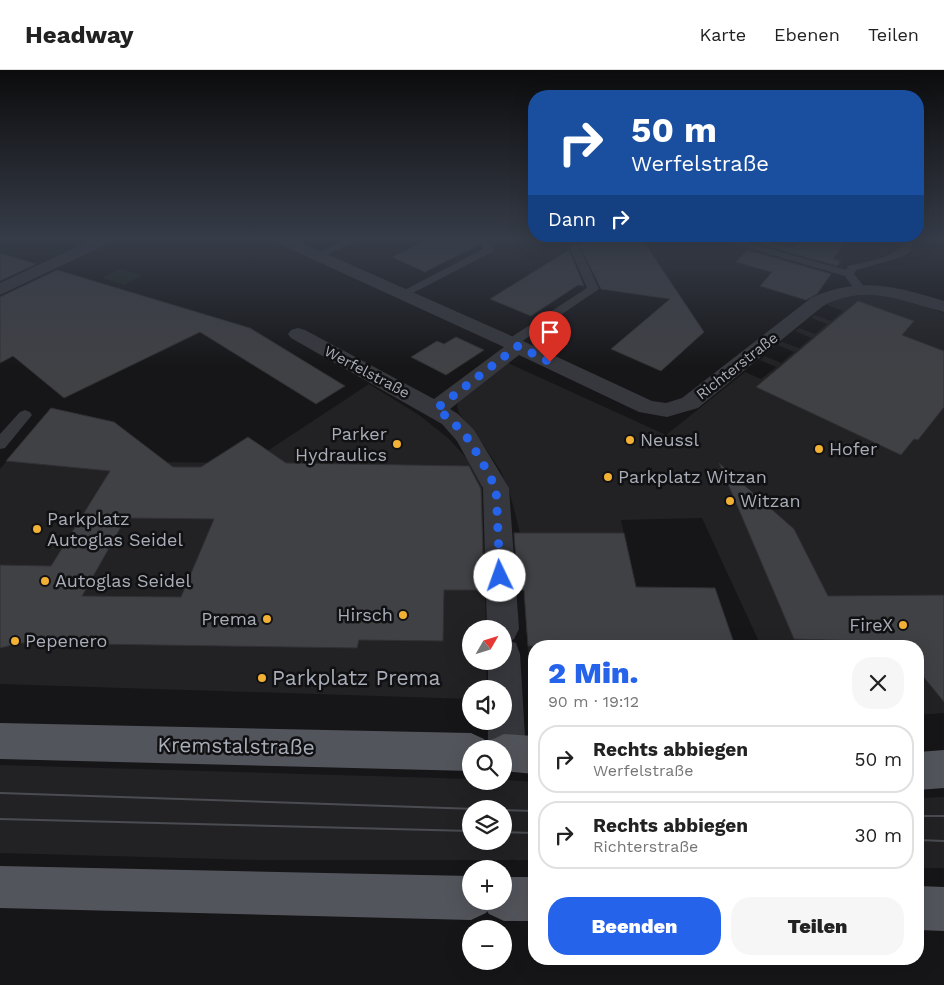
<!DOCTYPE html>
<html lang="de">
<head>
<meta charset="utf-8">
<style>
  :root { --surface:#fff; --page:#f6f6f6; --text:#222; --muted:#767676; --line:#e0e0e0; --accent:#2563eb }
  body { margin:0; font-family:"Work Sans",sans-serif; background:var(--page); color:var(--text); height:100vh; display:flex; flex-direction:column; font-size:19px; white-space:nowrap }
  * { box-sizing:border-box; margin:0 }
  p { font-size:16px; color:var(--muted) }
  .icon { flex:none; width:28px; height:28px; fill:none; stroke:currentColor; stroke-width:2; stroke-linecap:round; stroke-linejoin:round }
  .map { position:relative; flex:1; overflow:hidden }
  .drawer { position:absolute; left:528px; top:570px; width:396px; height:325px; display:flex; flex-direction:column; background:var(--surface); border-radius:20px; box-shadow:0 5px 20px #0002 }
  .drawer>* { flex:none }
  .hud { position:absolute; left:528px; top:20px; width:396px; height:152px; border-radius:20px; box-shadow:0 5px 20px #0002; background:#1a4fa0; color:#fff; overflow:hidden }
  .needle { width:32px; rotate:51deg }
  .buttons { position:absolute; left:462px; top:550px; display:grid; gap:10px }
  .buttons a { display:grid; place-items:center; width:50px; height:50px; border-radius:50%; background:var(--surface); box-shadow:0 5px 20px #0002; font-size:25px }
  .pin { position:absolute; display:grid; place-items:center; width:42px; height:42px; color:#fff; margin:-51px -21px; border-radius:50% 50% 50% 0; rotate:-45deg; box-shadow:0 0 5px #0007 }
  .pin .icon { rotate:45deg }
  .me { position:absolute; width:55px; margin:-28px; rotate:357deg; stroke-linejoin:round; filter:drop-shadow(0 0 4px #0008) }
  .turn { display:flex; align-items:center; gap:18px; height:105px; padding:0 20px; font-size:22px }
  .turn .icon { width:65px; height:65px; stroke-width:2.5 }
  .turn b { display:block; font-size:35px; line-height:42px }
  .then { display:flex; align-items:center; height:48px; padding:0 20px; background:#0003; gap:10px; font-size:19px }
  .round { display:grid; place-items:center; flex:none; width:52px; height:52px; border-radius:20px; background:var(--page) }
  .head { display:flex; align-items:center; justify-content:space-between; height:85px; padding:0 20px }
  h1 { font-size:30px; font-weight:800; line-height:38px; color:var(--accent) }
  .button { display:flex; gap:10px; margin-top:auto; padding:10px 20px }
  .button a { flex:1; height:58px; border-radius:20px; background:var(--accent); color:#fff; font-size:20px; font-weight:800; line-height:58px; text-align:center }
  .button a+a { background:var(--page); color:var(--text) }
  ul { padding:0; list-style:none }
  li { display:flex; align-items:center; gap:15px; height:68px; margin:0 10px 8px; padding:0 10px; border:2px solid var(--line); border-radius:20px }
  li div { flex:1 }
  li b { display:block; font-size:19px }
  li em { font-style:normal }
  header { display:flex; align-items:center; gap:30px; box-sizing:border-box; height:70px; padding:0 25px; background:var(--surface); border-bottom:1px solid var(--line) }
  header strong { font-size:24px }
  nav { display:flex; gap:28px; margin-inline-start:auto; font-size:18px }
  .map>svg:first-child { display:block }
  .built { fill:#222225; fill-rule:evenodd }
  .green { fill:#1e261f }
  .building { fill:#404145; stroke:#303034; fill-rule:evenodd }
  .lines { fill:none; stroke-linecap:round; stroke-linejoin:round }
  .lane { fill:#37383d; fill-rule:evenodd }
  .street { fill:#37383d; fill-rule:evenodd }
  .primary { fill:#53555c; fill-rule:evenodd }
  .tram { stroke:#4a4c52; stroke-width:2 }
  .route { stroke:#2563eb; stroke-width:9; stroke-dasharray:0 16.2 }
  .poi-dot { fill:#f2b134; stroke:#111113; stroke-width:2 }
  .labels { text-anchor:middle; stroke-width:5; stroke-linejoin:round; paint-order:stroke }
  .far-street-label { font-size:15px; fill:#a8adb8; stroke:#111113 }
  .poi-label { font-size:18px; fill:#a8adb8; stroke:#111113; text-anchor:start }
  .near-poi-label { font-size:21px; fill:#a8adb8; stroke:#111113; text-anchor:start }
  .near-street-label { font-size:21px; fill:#a8adb8; stroke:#111113 }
</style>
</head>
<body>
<header>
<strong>Headway</strong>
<nav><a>Karte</a><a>Ebenen</a><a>Teilen</a></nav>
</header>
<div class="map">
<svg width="944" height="915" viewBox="0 0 944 915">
  <rect width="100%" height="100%" fill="#161618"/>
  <!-- built -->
  <g class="built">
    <path d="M874 224 896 227 944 243V643L918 645V576H761L702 448 621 450 649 576H534V642H532L520 463 509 420 500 400 484 376 459 343 457 336 459 331 508 293 666 365 745 302 761 309 776 297 760 290 765 286 781 293 794 282 778 275 782 272 799 278 811 268 795 261 799 258 815 264 827 254 811 248 815 245 831 251 843 241 827 235 844 226Z"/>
    <path d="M369 314 419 345 448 368 474 396 482 414 486 559H471V591H486L487 619H471V629L0 614V399L51 338 114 352 156 392 249 393Z"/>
    <path d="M0 695 471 709V711L508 710 534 712V790H260L0 783ZM471 739H504V771H471Z"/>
    <path d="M944 727V798H918V728Z"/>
  </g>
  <!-- green -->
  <path class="green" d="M120 199 142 205 124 215 102 208Z"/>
  <!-- building -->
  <g class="building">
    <path d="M430 169H478L480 174 425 202 392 187Z"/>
    <path d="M587 169H642L704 262 661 301 611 279 670 229 601 219 579 174Z"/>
    <path d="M756 169 793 179 800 169H846L833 189 841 191 837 196 753 172Z"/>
    <path d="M569 180 584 216 578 215 531 246 490 229Z"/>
    <path d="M747 180 831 204 817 224 806 230 760 216 772 202 736 192Z"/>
    <path d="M0 183 36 194 0 211Z"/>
    <path d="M57 200 250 258 345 316 316 334 200 262 64 328 13 286 0 293V227Z"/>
    <path d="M858 231 914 251 902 265 944 281V337L918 370 914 369 901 385 756 317Z"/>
    <path d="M456 267 484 280 446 305 411 287 437 271 444 274Z"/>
    <path d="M51 338 114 352 173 397H201L248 367 286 393 469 396 481 419 484 520H444L443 571 359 570 357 578 21 573 0 578V495L51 496 110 401 6 391ZM126 448 214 449 181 527 82 526Z"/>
    <path d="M719 393 794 459 828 526 944 525V632L918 600V576H898L895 572 794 569Z"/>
    <path d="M514 463H624L636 517 715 518 735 576H528L524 520H518Z"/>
  </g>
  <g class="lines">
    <!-- lane -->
    <g class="lane">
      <path d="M346 169H360L321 188 317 189 312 186Z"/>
      <path d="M480 169H490L493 180 492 182 407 226H399L397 224 483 179Z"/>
      <path d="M717 169H734L846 200 848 196C867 191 898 189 905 169H915L910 182 902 187 856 200 854 204 865 218 859 221 855 220 845 206Z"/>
      <path d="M574 173 579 176 599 219 515 276H507L505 273 507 270 587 218 569 176Z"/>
      <path d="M25 340 30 342 32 345 5 378 0 379V364L20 342Z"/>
    </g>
    <!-- street -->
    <g class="street">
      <path d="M93 169H113L111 172 0 225V213Z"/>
      <path d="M273 169H293L525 272 652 331 666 333 682 328 811 228C858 206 896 216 944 231V242C899 231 869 213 823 236L698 338 667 347 639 342 519 285 450 339 458 344 474 360 509 418 519 559 514 569 510 571 516 573 520 584 526 683 520 696 507 702 504 700V679H488V651H504V619H488V591H504V559H487L483 418 457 371 442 354 291 268 288 264 291 260 298 258 305 260 434 329 504 277 275 172Z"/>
    </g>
    <!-- primary -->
    <g class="primary">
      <path d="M0 653 471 663 484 669 488 678 491 670 504 664 534 666V704L504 701V679H471V701L0 689Z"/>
      <path d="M944 680V718L918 720V682Z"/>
      <path d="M0 796 471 806V831H504V807H534V851H504L489 844 487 841 486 843 471 850 0 838Z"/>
      <path d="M918 816 944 817V861L918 860Z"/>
    </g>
    <!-- tram -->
    <g class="tram">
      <path d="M0 723 476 739"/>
      <path d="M504 740 534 741"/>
      <path d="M918 746H944"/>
      <path d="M0 749 471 761"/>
      <path d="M504 762 534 763"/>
      <path d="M918 770 944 771"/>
    </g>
  </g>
  <!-- sky -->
  <linearGradient id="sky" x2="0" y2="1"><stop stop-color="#0c0c0d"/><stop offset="0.57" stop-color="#363c48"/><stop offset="1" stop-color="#363c48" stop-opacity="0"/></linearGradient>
  <rect width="944" height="297" fill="url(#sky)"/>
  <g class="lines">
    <!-- route -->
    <path class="route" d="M500 506 496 418 480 388 466 366 450 349 436 339 518 276 550 292"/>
  </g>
  <!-- markers -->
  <g class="poi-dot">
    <circle cx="630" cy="370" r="5"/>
    <circle cx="397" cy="374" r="5"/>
    <circle cx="819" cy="379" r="5"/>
    <circle cx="608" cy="407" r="5"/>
    <circle cx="730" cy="431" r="5"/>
    <circle cx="37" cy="459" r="5"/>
    <circle cx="45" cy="511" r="5"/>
    <circle cx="403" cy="545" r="5"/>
    <circle cx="267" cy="549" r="5"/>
    <circle cx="903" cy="555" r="5"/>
    <circle cx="15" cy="571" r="5"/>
    <circle cx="262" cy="608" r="5"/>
  </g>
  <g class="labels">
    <!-- far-street labels -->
    <g class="far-street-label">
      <text transform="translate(737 296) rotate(-38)" y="5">Richterstraße</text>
      <text transform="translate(367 302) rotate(28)" y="5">Werfelstraße</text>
    </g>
    <!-- poi labels -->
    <g class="poi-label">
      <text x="387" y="370" text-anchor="end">Parker<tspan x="387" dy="21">Hydraulics</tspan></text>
      <text x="640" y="376">Neussl</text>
      <text x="829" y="385">Hofer</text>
      <text x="618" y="413">Parkplatz Witzan</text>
      <text x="740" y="437">Witzan</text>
      <text x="47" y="455">Parkplatz<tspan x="47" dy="21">Autoglas Seidel</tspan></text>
      <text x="55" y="517">Autoglas Seidel</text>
      <text x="393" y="551" text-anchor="end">Hirsch</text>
      <text x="257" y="555" text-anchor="end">Prema</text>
      <text x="893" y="561" text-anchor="end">FireX</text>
      <text x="25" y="577">Pepenero</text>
    </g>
    <!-- near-poi labels -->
    <g class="near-poi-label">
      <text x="272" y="615">Parkplatz Prema</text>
    </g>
    <!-- near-street labels -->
    <g class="near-street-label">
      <text transform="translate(236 676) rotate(1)" y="7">Kremstalstraße</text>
    </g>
  </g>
</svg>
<div class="buttons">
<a><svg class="needle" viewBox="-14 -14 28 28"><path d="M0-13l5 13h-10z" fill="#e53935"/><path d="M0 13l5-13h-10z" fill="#767676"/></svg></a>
<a><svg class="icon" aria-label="sound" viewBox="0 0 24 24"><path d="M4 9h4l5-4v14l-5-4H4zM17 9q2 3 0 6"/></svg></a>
<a><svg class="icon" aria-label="search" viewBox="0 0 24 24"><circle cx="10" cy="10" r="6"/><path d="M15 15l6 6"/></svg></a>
<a><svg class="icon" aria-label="layers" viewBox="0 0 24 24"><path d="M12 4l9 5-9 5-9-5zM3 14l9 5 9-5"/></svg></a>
<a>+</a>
<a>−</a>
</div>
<div class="pin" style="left:550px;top:292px;background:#d93025"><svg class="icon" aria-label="arrive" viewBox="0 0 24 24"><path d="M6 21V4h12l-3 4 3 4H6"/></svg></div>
<svg class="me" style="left:500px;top:506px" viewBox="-20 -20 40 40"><circle r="19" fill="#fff"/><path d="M0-13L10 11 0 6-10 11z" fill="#2563eb"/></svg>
<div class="hud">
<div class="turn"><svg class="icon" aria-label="right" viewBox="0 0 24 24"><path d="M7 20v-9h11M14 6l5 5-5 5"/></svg><div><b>50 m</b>Werfelstraße</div></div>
<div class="then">Dann<svg class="icon" aria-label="right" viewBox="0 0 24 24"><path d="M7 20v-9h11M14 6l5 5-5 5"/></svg></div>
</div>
<section class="drawer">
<div class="head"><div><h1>2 Min.</h1><p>90 m · 19:12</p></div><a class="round"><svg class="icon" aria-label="close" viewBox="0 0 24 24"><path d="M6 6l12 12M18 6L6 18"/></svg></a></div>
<ul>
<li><svg class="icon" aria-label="right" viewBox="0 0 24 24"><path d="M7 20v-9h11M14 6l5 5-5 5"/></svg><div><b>Rechts abbiegen</b><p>Werfelstraße</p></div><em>50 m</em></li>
<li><svg class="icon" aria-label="right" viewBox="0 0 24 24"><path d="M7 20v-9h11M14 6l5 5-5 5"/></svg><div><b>Rechts abbiegen</b><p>Richterstraße</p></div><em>30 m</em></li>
</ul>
<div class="button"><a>Beenden</a><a>Teilen</a></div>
</section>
</div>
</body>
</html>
